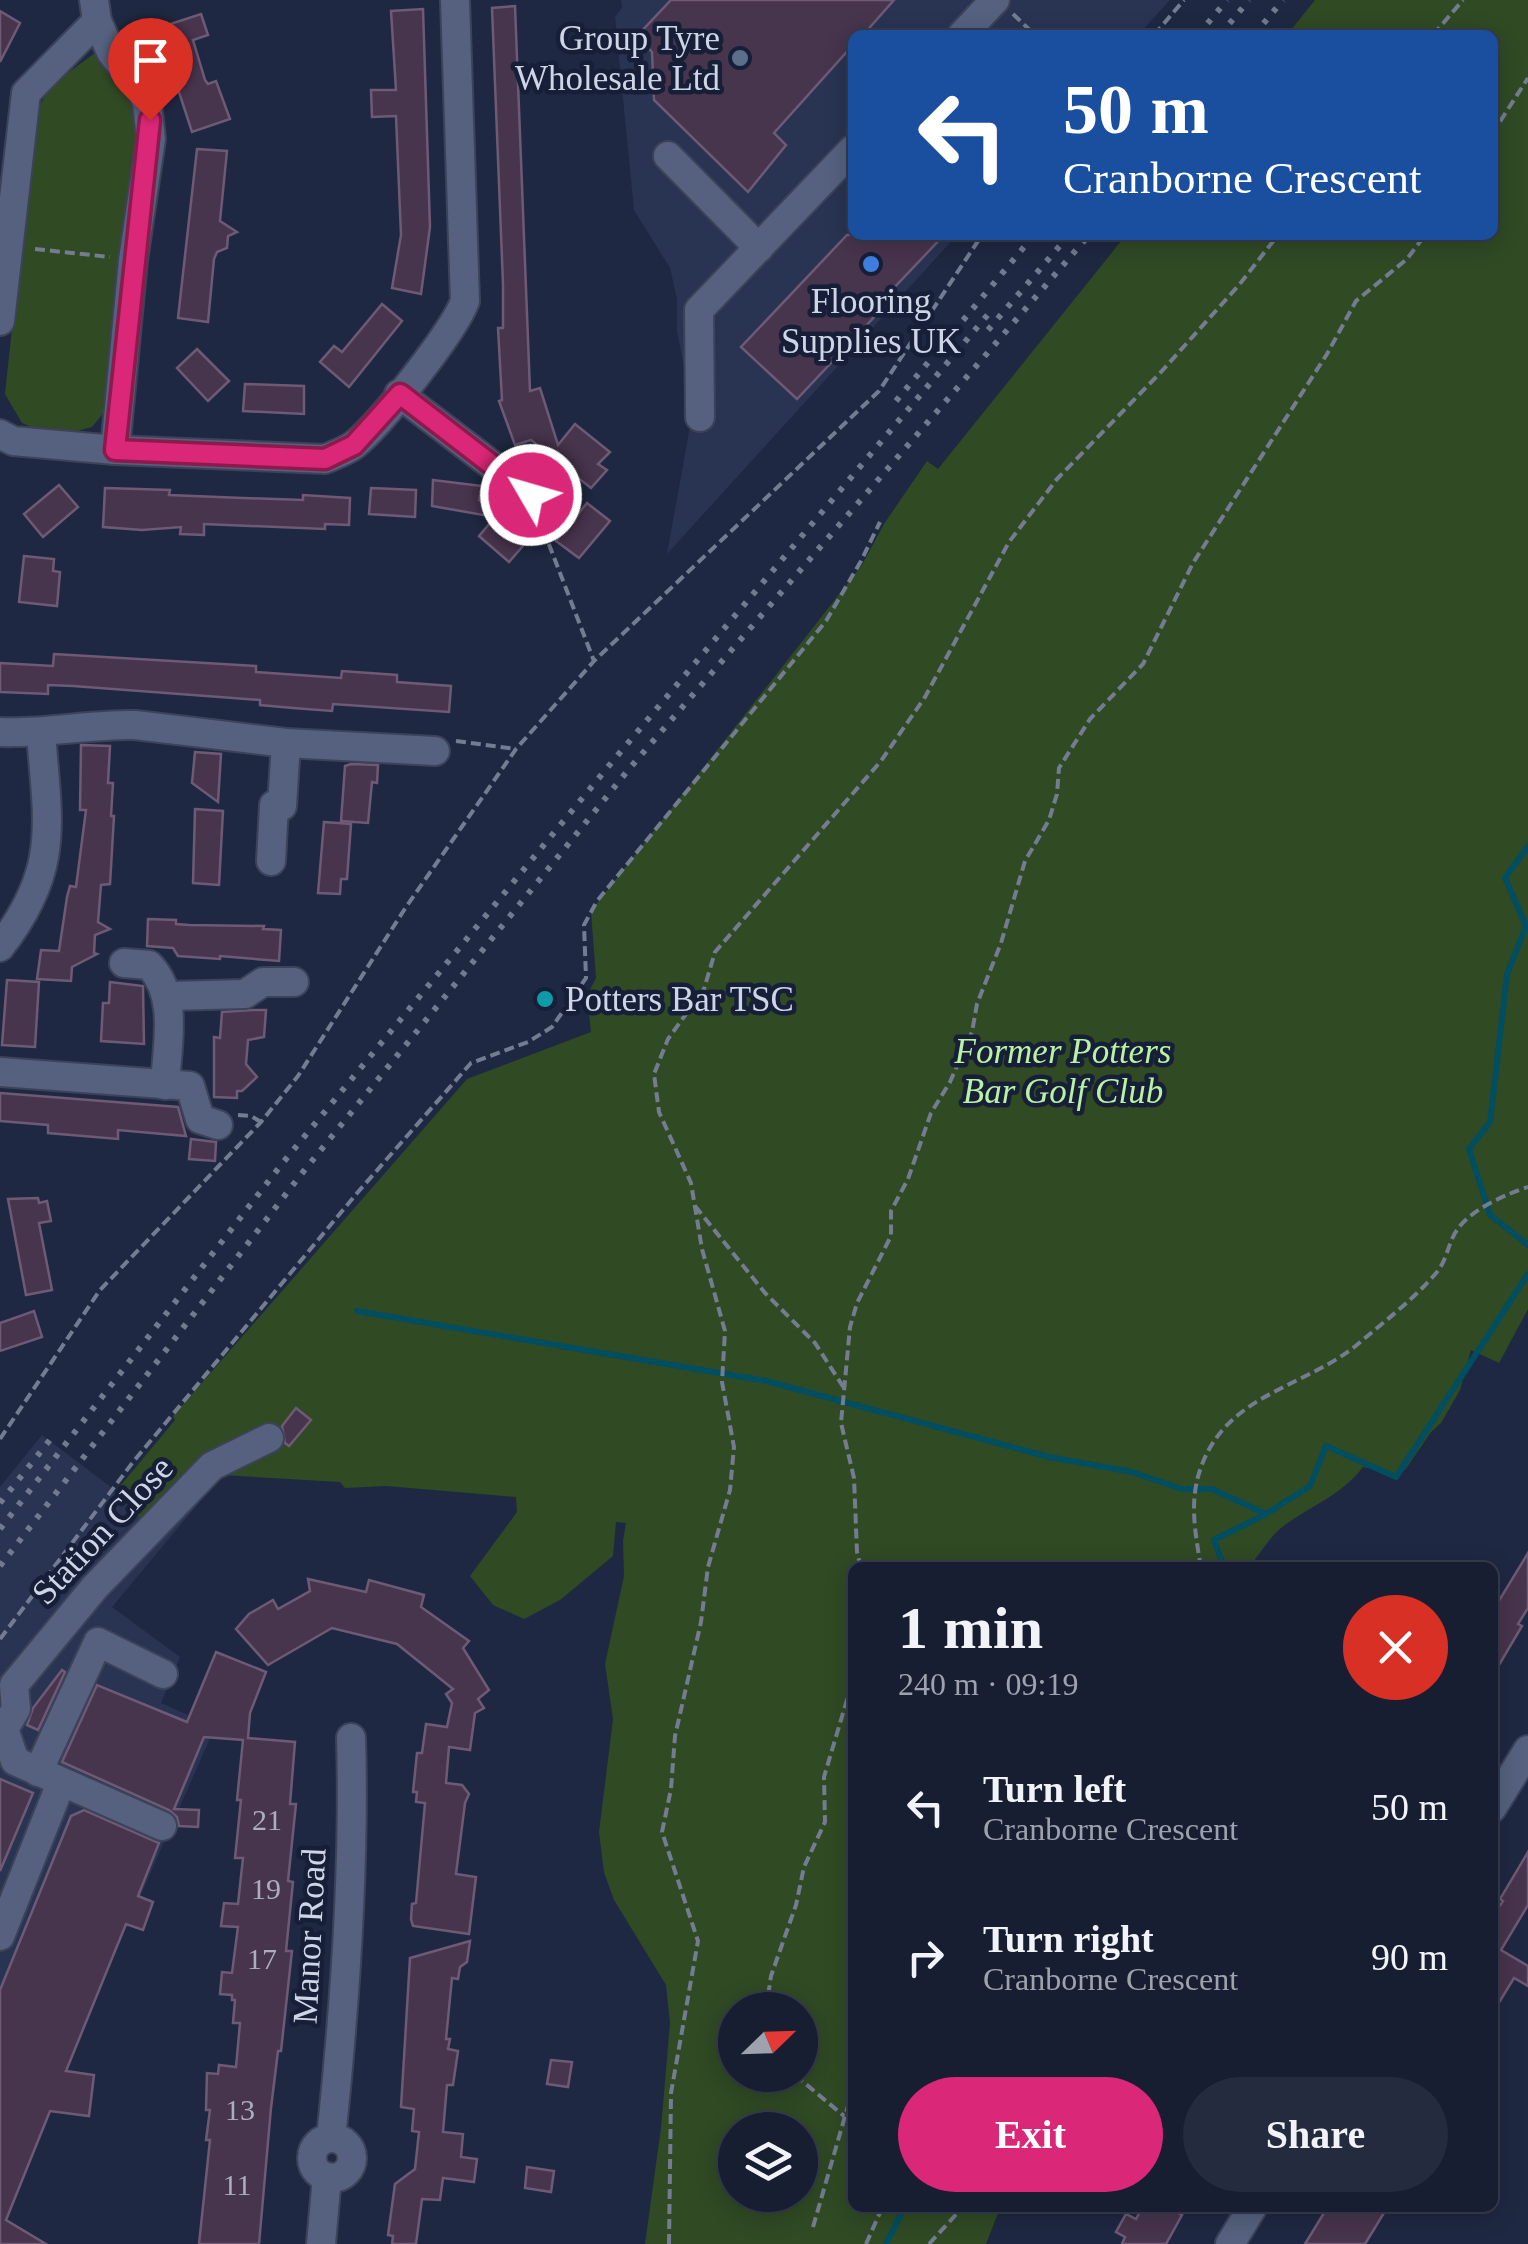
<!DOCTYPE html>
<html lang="en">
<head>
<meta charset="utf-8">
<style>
  :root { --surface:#171e32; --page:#242b3e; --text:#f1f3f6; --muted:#9ea2ac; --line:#363c4d; --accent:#db2777 }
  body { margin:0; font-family:"Times New Roman",serif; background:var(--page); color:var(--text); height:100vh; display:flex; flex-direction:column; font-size:38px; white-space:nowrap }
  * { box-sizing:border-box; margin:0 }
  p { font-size:32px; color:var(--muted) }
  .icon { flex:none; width:55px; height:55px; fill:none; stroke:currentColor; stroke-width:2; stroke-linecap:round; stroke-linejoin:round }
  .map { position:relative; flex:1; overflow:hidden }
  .drawer { position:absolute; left:848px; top:1562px; width:650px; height:650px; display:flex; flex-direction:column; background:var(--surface); border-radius:15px; box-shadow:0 5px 25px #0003,0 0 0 2px var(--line) }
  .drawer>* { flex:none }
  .hud { position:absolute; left:848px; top:30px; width:650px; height:210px; border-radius:15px; box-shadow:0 5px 25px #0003,0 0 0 2px var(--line); background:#1a4fa0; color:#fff; overflow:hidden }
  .needle { width:65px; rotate:67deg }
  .tools { position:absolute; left:718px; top:1992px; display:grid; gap:20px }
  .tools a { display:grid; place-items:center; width:100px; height:100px; border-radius:50%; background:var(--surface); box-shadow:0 5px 25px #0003,0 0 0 2px var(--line); font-size:50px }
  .pin { position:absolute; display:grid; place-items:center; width:85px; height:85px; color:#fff; margin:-102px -42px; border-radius:50% 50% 50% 0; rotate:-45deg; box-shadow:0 0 10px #0007 }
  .pin .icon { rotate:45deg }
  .me { position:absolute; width:110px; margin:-55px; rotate:308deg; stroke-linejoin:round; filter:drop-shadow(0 0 8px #0008) }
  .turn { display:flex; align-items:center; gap:35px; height:210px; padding:0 50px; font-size:45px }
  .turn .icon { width:130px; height:130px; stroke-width:2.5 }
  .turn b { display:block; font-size:70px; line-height:85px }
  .round { display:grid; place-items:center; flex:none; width:105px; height:105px; border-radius:52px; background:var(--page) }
  .summary { display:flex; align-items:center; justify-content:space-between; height:170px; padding:0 50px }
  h1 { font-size:60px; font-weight:700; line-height:75px }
  .button { display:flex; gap:20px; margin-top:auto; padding:20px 50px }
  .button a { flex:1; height:115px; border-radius:60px; background:var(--accent); color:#fff; font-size:40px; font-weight:700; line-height:115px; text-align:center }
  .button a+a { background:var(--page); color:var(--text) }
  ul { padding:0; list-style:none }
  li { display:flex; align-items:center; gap:30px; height:150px; padding:0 50px }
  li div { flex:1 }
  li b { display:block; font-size:38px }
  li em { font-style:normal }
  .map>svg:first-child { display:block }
  .built { fill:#293452 }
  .green { fill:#304a24; fill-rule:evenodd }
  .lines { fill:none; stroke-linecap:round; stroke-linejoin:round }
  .stream { stroke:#004e60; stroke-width:6 }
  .building { fill:#47344d; stroke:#6e5a75; stroke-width:2.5 }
  .minor-casing { stroke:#3c4359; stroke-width:32 }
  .path { stroke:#747c92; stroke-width:4; stroke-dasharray:10 5; stroke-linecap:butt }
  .minor { stroke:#55617e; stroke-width:28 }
  .rail { stroke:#727a90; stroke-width:6; stroke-dasharray:5 10; stroke-linecap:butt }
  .route-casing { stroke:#8e194d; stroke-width:25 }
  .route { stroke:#db2777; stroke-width:18 }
  .service-dot { fill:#5c6f8a; stroke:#161f37; stroke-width:4 }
  .shop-dot { fill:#3f7fe0; stroke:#161f37; stroke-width:4 }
  .culture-dot { fill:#0f9aa8; stroke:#161f37; stroke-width:4 }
  .labels { text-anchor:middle; stroke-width:9; stroke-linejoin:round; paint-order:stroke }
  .number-label { font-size:30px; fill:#acadc0 }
  .poi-label { font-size:35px; fill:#ced5e6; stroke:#161f37; text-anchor:end }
  .park-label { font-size:35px; font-style:italic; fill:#baf2a3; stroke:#161f37 }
  .street-label { font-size:35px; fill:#ced5e6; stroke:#161f37 }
</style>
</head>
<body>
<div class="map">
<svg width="1528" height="2244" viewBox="0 0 1528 2244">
  <rect width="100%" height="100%" fill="#1f2842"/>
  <!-- built -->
  <g class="built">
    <path d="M621 0H1170L1138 35H852V235H957L667 554 693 410 677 332V299L670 268 634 210 615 17 622 8Z"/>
    <path d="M42 1435 116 1491 144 1521 222 1475 112 1607 180 1657 161 1703 215 1727 86 2019 0 2230V1487Z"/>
  </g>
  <!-- green -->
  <g class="green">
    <path d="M1315 0H1528V1309L1499 1363 1471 1350 1460 1390 1441 1423 1431 1432 1405 1470 1392 1474 1363 1467C1340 1497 1309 1506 1281 1528 1271 1536 1263 1549 1255 1559L1257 1567 852 1568V2208H1000L986 2244H645L661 2128 670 2023 666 1985 614 1900 604 1872 599 1832 613 1719 605 1664 624 1576 623 1541 626 1523 616 1522 613 1556 560 1600 524 1619 493 1605 470 1576 517 1512 516 1497 386 1486 345 1488 340 1482 222 1475 143 1521 116 1491 175 1420 173 1416 467 1079 591 1032 587 996 596 978 591 911 862 565 884 524 927 461 938 469 1126 235H1492V35H1287ZM735 2010H800V2075H735ZM735 2130H800V2195H735Z"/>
    <path d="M95 53 100 54 124 81 144 131 110 405 92 427 55 437 22 423 5 394 35 115 50 86Z"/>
  </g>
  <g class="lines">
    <!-- stream -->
    <g class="stream">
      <path d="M1528 846 1505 878 1526 926 1507 974 1490 1122 1469 1149 1490 1215 1528 1245"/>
      <path d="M357 1311 766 1381 1049 1457 1132 1472 1182 1489H1212L1266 1514"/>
      <path d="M1224 1568 1214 1540 1266 1514 1310 1486 1326 1446 1396 1477 1528 1274"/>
      <path d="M886 2244 904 2208"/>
    </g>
  </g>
  <!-- building -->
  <g class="building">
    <path d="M671 0H894L863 35H852V46L774 133 786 145 748 192 654 100 652 52 637 36Z"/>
    <path d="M515 6 530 391 540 388 558 445 575 424 610 452 598 464 607 470 591 488 531 440 515 445 499 401 502 400 498 328H503V284L492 8Z"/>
    <path d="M423 9 430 227 421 294 392 288 401 235 396 116 372 117 371 90H396L391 11Z"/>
    <path d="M0 11 20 23 0 62Z"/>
    <path d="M201 14 208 35 193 40 205 80 208 84 216 81 230 119 192 132 158 28Z"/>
    <path d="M197 149 227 151 220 221 237 232 228 236 227 248 217 252 214 259 208 322 178 318Z"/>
    <path d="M847 235H944L873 310 877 314 797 399 741 347Z"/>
    <path d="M382 304 402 321 349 387 320 362 334 346 342 352Z"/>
    <path d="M197 349 229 381 208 401 177 368Z"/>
    <path d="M245 384 304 386V414L243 411Z"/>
    <path d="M433 480 482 486 479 500 529 539 509 562 479 536 495 517 432 506Z"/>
    <path d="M59 485 78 507 43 537 24 514Z"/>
    <path d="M105 488 170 490 169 495 243 498 303 500V495L350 498 349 525 325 524V529L204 524V535L180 534 181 527 142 530 103 527Z"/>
    <path d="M371 488 416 490 415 517 369 514Z"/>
    <path d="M587 503 610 521 579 558 556 541Z"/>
    <path d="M24 556 54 559 53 571 60 572 57 606 19 602Z"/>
    <path d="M54 654 256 666V672L341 678 342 671 397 675V682L451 686 449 712 333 704 332 711 293 708 260 705V700L73 686 48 685V694L0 692V663L53 666Z"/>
    <path d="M81 745 110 746 108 783H113L111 816H114L110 884 101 885 98 922 110 929 95 935 94 953 97 954 72 967 71 981 37 979 41 950 59 951 67 897 70 886 76 887 86 810H80Z"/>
    <path d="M195 752 221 754 218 802 192 783Z"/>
    <path d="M351 764 378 765 377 783 372 782 368 823 341 821 345 766Z"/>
    <path d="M195 809 223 811 219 885 193 883Z"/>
    <path d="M324 822 351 824 347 879H341L340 894 318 893Z"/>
    <path d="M148 919 176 920V924L189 925 264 926 263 929 281 930 279 961 220 956V959L178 956 173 948 147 946Z"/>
    <path d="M7 980 39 982 35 1047 2 1045Z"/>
    <path d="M110 982 143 986 144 1044 101 1041 103 1003H109Z"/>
    <path d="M252 1010H266L264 1037 248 1040 246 1064 257 1077 242 1091H237V1098L214 1097V1037L220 1038 222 1012Z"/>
    <path d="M0 1093 178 1107 186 1136 118 1130V1139L48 1133V1125L0 1121Z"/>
    <path d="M191 1139 216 1142 215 1161 189 1159Z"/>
    <path d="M38 1198 39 1203 47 1201 51 1221 39 1223 52 1290 26 1295 8 1199Z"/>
    <path d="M34 1311 42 1337 0 1351V1323Z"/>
    <path d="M296 1408 311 1420 289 1446 285 1443 282 1426Z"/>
    <path d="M1528 1553V1608L1518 1624 1522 1626 1492 1677V1612Z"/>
    <path d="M308 1579 366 1592 369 1580 424 1595 421 1607 469 1641 463 1648 489 1690 478 1699 484 1708 475 1713 470 1750 449 1747 446 1783 462 1785 469 1794 465 1803 456 1874 476 1877 469 1934 413 1926 411 1919 412 1904 416 1903 425 1803 416 1802 417 1792H413L417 1753H422L426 1724 447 1727 452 1703 446 1694 453 1689 397 1644 332 1628 268 1665 236 1629 249 1614 273 1600 278 1609 310 1591Z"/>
    <path d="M216 1652 266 1672 250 1713 248 1738 295 1742 290 1804H296L288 1881 293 1882 286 1951H292L281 2051H278L271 2108 259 2244H199L210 2140H206L210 2110H206L207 2073 218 2074 219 2065 236 2067 240 2023H233L235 2000H232V1995L220 1994 222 1972 232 1973 238 1927 221 1926 224 1903 238 1904 243 1858H235L241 1800H237L243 1740 204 1737 174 1809 199 1810 198 1827 179 1826 177 1817 169 1810 62 1762 97 1685 187 1722Z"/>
    <path d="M62 1670 65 1672 38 1730 27 1725 33 1708Z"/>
    <path d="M0 1779 33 1793 0 1871Z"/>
    <path d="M84 1810 159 1843 138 1896 153 1902 143 1930 126 1924 66 2071 94 2075 89 2116 50 2111 6 2220 46 2244H0V1990L71 1816Z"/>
    <path d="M1528 1852V1905L1501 1950 1528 1966V1986L1514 1978 1492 2014V1917L1503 1901 1500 1899Z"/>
    <path d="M470 1941 467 1962 460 1967 458 1979 452 1978 446 2039H450L448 2049 458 2051 453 2085H447L443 2132 463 2134 461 2157 477 2159 474 2182 443 2178 440 2200 422 2199 416 2244H392L393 2236 388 2235 395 2184 415 2169 419 2132 412 2131 414 2109 401 2107 410 1958Z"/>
    <path d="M551 2060 572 2062 568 2087 547 2084Z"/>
    <path d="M527 2167 554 2171 551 2192 525 2188Z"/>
    <path d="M1142 2208H1168L1182 2215 1166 2244H1122L1125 2237 1116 2232 1126 2214 1136 2219Z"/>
    <path d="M1327 2208H1387L1365 2244H1305Z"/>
  </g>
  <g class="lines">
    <!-- minor casing -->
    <g class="minor-casing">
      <g id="minor">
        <path d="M94 0 97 21 111 52 141 90 147 103 151 139 133 260 115 450"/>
        <path d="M962 35 995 0"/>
        <path d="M668 156 759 248"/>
        <path d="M0 321 26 93 97 21"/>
        <path d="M399 394 531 495"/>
        <path d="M700 417 699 310 852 150"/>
        <path d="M0 434 13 441 115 450 325 459C334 455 346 451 354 445 380 425 454 331 465 301L455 0"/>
        <path d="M0 732C45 734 90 724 135 725L286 743 435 751"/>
        <path d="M271 861 274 805 282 806 286 743"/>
        <path d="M0 947C60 870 48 824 41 734"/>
        <path d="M124 963 149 965C179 996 167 1045 165 1085"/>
        <path d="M169 996 245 994 263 982H294"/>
        <path d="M0 1072 190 1086 200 1119 218 1125"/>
        <path d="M38 1772 98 1642 163 1674"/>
        <path d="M1492 1808 1528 1750"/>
        <path d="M162 1826 15 1761 4 1729 16 1709 14 1685 95 1587 212 1466 269 1438"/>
        <path d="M0 1936 61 1783"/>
        <path d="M331 2138C345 2006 355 1871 351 1738"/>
        <circle cx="332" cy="2158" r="20"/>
        <path d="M321 2244 327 2177"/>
        <path d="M1230 2244 1252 2208"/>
      </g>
    </g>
    <!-- path -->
    <g class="path">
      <path d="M1013 14 1035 35"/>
      <path d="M1154 35 1184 0"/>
      <path d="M1433 35 1463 0"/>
      <path d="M1492 134 1528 78"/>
      <path d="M35 249 110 257"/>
      <path d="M538 516 594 661"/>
      <path d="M456 741 516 749"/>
      <path d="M238 1115 251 1116 261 1122"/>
      <path d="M695 1206 765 1293 815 1343 844 1388"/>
      <path d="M0 1439 100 1290 261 1122 298 1076 406 907 516 749 594 661 879 391 982 235"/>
      <path d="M861 1568 857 1552 854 1478 841 1423 850 1327 857 1303 891 1236V1211L908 1179 931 1113 950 1082 972 1032 977 1004 1001 943 1025 861 1049 820 1057 794 1059 768 1090 719 1143 664 1193 563 1327 354 1356 301 1407 259 1425 235"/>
      <path d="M1201 1568C1195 1531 1188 1498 1203 1462 1231 1393 1306 1387 1358 1344 1385 1321 1414 1299 1437 1272 1447 1260 1448 1243 1457 1230 1470 1210 1506 1194 1528 1187"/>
      <path d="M0 1639 133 1462 358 1192 471 1063 528 1042 552 1027 586 978 584 925 597 901 826 621 861 561 880 522"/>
      <path d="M766 2010 771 1976 796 1905 804 1867 825 1822 824 1777 852 1683"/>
      <path d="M795 2075 844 2116"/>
      <path d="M813 2227 852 2092"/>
      <path d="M669 2244 671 2093 698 1941 662 1832 671 1789 675 1736 701 1622 708 1567 730 1490 734 1447 722 1382 725 1331 702 1249 691 1183 659 1112 654 1074 668 1039 704 989 715 952 881 761 925 697 1009 542 1057 479 1161 372 1239 285 1278 235"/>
      <path d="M866 2244 882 2208"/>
      <path d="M929 2244 962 2208"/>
    </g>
    <!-- minor -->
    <use href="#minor" class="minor"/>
    <!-- rail -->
    <g class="rail">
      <path d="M1198 35 1227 0"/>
      <path d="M1220 35 1249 0"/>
      <path d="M1254 35 1283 0"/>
      <path d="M988 330 1069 235"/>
      <path d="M896 401 1034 235"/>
      <path d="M0 1503 53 1436"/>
      <path d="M0 1529 281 1165 612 762 990 312"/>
      <path d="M0 1566 299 1177 629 769 1089 235"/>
    </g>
  </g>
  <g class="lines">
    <!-- route casing -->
    <g class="route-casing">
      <path id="route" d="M150 120 115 450 325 459 354 445 400 394 531 495"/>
    </g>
    <!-- route -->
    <use href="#route" class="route"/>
  </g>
  <!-- markers -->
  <circle class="service-dot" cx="740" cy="58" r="10"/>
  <circle class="shop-dot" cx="871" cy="264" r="10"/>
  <circle class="culture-dot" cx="545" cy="999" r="10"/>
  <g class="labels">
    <!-- number labels -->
    <g class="number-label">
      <text x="267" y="1830">21</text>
      <text x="266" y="1899">19</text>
      <text x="262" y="1969">17</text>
      <text x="240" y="2120">13</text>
      <text x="237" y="2195">11</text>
    </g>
    <!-- poi labels -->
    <g class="poi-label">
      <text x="720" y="50">Group Tyre<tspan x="720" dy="40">Wholesale Ltd</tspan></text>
      <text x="871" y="313" text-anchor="middle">Flooring<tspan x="871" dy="40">Supplies UK</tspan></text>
      <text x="565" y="1011" text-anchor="start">Potters Bar TSC</text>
    </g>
    <!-- park labels -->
    <g class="park-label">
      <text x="1063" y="1063">Former Potters<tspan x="1063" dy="40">Bar Golf Club</tspan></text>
    </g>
    <!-- street labels -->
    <g class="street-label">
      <text transform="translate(102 1530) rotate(-47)" y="12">Station Close</text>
      <text transform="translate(309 1936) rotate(-87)" y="12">Manor Road</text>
    </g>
  </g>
</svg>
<div class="tools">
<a><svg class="needle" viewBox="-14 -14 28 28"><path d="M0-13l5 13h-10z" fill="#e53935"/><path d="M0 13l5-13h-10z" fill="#9ea2ac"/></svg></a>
<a><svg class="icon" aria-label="layers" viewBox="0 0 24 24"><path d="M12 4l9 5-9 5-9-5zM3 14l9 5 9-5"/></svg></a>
</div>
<div class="pin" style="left:150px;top:120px;background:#d93025"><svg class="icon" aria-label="arrive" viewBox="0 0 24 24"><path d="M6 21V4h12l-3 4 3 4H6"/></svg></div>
<svg class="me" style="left:531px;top:495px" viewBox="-20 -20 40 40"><circle r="17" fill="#db2777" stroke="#fff" stroke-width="3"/><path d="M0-11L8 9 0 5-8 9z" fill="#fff"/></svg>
<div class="hud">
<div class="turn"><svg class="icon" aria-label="left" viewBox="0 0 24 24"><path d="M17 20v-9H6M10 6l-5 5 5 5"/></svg><div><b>50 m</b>Cranborne Crescent</div></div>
</div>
<section class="drawer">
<div class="summary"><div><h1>1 min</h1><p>240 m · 09:19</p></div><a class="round" style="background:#d93025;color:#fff"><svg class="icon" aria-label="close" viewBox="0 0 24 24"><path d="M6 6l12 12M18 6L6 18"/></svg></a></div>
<ul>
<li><svg class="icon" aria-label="left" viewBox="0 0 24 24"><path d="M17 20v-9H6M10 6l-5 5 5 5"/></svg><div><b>Turn left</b><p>Cranborne Crescent</p></div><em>50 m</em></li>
<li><svg class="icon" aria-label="right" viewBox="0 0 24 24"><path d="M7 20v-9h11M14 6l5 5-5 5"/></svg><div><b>Turn right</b><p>Cranborne Crescent</p></div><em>90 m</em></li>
</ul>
<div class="button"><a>Exit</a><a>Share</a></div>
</section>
</div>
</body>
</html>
